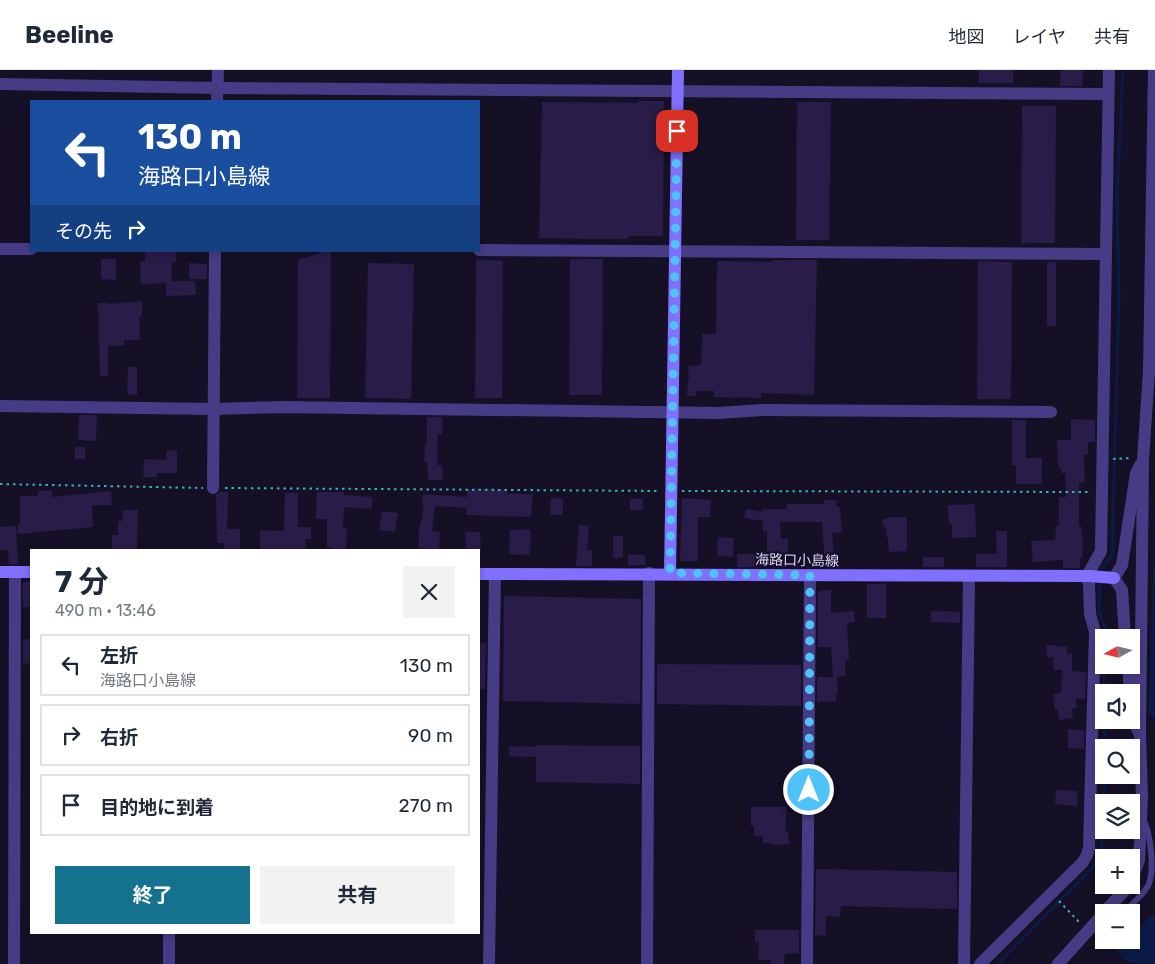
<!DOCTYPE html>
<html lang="ja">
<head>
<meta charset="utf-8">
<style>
  :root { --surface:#fff; --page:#f2f2f3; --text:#1f2937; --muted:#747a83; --line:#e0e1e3; --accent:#14728f }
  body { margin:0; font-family:Rubik,"Noto Sans JP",sans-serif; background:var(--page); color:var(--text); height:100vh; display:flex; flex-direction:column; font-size:19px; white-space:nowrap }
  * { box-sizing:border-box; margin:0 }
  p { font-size:16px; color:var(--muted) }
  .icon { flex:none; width:28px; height:28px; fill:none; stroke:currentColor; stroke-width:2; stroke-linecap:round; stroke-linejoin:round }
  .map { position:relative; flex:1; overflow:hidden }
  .side { position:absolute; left:30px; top:479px; width:450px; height:385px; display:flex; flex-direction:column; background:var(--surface); border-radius:0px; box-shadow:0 2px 8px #0003 }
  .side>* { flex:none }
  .banner { position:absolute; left:30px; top:30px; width:450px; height:152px; border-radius:0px; box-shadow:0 2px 8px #0003; background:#1a4fa0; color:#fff; overflow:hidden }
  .needle { width:32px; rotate:262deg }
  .buttons { position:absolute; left:1095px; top:559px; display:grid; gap:10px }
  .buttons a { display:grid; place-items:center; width:45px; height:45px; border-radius:0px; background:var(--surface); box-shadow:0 2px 8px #0003; font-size:25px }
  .pin { position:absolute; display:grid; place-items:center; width:42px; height:42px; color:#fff; margin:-21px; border-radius:10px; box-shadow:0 2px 8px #0006 }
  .me { position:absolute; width:55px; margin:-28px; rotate:0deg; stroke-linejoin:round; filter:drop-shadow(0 0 4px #0008) }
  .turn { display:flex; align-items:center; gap:18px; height:105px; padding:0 25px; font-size:22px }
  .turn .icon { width:65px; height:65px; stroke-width:2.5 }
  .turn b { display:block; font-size:35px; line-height:42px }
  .then { display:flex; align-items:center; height:48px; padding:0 25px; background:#0003; gap:10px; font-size:19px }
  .round { display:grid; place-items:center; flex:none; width:52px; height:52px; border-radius:0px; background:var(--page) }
  .overview { display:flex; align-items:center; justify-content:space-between; height:85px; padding:0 25px }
  h1 { font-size:30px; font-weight:700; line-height:38px }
  .cta { display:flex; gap:10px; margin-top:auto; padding:10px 25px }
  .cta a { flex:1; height:58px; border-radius:0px; background:var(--accent); color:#fff; font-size:20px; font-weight:700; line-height:58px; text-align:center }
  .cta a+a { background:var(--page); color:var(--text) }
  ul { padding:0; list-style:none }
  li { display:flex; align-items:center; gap:15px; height:62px; margin:0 10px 8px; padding:0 15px; border:2px solid var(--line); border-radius:0px }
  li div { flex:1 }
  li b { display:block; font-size:19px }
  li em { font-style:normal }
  header { display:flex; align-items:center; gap:30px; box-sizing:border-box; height:70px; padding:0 25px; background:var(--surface); border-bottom:1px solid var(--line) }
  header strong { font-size:24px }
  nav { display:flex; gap:28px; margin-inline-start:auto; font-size:18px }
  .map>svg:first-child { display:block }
  .water { fill:#0b1b45 }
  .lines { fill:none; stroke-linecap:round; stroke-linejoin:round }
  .stream { stroke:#0b1b45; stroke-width:3 }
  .building { fill:#291c48 }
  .path { stroke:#32b3b8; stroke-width:2; stroke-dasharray:2.5 4; stroke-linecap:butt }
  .lane { stroke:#463c85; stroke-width:6 }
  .street { stroke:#463c85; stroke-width:12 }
  .secondary { stroke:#816ffd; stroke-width:12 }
  .route { stroke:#4fc3f7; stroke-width:9; stroke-dasharray:0 16.2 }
  .labels { text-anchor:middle; stroke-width:4; stroke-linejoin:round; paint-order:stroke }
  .street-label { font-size:14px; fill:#dfd7fe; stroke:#161027 }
</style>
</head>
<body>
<header>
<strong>Beeline</strong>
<nav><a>地図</a><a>レイヤ</a><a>共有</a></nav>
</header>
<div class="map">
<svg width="1155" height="894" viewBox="0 0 1155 894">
  <rect width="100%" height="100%" fill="#161027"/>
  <!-- water -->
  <g class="water">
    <path d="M1155 428V650L1149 644Z"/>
    <path d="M1152 844 1155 845V894C1135 894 1120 894 1112 873L1115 870H1131V863L1135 864Z"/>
  </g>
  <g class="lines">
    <!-- stream -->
    <g class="stream">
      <path d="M1100 503V500L1112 486 1119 224 1117 127 1123 0"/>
      <path d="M1100 510 1099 542 1105 558V568"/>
      <path d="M1104 622 1105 595"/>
      <path d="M1104 650 1105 678"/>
      <path d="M998 894 1101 789 1105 705"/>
    </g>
  </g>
  <!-- building -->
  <g class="building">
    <rect x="979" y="0" width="34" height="13"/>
    <path d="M1061 0H1083L1082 16H1060Z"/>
    <path d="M638 31H664L663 166H628V169H586L539 168 542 32 638 33Z"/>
    <path d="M797 32H831L829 170H796Z"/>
    <path d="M1022 36H1056L1055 173H1021Z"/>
    <path d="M176 181V192H171L172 211H195L196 225 166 226V213L141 214 140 191H145V182Z"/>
    <path d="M325 181H331L330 328H297L298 190Z"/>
    <path d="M101 189H116V210L101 209Z"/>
    <path d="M476 189 503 191 502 328H475Z"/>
    <path d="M570 189H603L602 325H569Z"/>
    <path d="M771 190H817L814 325 761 323V328L714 327V321H696V326H687L688 309H689L688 296 701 295 702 264H716L717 191 771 192Z"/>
    <path d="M978 191 1012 192 1011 329H977Z"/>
    <rect x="1047" y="192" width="9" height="64"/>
    <path d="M189 193 207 194V209H189Z"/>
    <path d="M368 193 414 194 411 329 365 328Z"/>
    <path d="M142 231V247H139L140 270H124V275L108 276V306H100L98 233H109V234Z"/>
    <path d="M128 297H137V325L127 324Z"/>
    <path d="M79 345H97L96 371 78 370Z"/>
    <path d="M427 347H443L442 364H438L437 395H442L443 410H428L427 392H424L425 375H427Z"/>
    <path d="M1071 349 1095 350V372H1088V385H1084L1085 412 1079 413V456H1081L1083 468 1082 488H1080V498H1063V490L1033 492 1031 471 1055 470 1056 456H1059V427H1066L1065 403H1061V397H1058L1057 370H1071Z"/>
    <path d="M1012 350H1026V388H1042V414H1016V395H1012Z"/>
    <rect x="75" y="377" width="10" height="12"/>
    <path d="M177 380V403H157V407H143L144 389 167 390 166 381Z"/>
    <path d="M467 419 507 420V424H533L531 447 466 445 467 438 435 436 432 461 440 462 439 480H419V461L424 435H422L423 424 467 427Z"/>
    <path d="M38 421H52V427L111 421 112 435H92L93 457 18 464V454H20V426H38Z"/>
    <path d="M220 422H228L227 459H240V480H224V473H217L216 425Z"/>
    <path d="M317 422H344V425L372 427V439L344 437 343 458H347L346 480H332L331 477H327V449H316Z"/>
    <path d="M285 423H298V457H311V469H305L306 480H260V460L284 461Z"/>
    <path d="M551 428 563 429V445H550Z"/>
    <path d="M682 428 711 430 710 447H698V491H680Z"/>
    <rect x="630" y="429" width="13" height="11"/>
    <path d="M824 430H836L837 437H840L842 462 832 463 834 486H836L837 497H825L822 452H780L781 469H788V488H767V461H763V451L744 448 746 439 763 442 762 439H787V434H824Z"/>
    <path d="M975 434 976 467 952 468V454H949L948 435Z"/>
    <path d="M123 440H138L137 480H112V465H118V451H122Z"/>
    <path d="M382 441 398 443 395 462 379 460Z"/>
    <path d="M891 447H907V481L889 482 888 468H887L886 457H883V449Z"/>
    <path d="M579 455 589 456 587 480H592V496H576Z"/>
    <path d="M16 456 18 494H9L8 480H0V457Z"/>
    <path d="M531 459 530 485 509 484 510 460Z"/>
    <path d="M996 461H1007V497H976V484H997Z"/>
    <path d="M465 462H480L481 480H466Z"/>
    <path d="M613 466H623V487L613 488Z"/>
    <path d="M718 467 734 468 733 487 717 486Z"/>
    <path d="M737 484H760L761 497H737Z"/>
    <rect x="628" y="485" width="17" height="10"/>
    <rect x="923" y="487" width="21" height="10"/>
    <rect x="23" y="512" width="8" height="25"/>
    <rect x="867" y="514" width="19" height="34"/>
    <path d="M831 520V543L854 541 855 552 847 553 849 590 845 591V606L837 607 838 624H836V631L817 632V607H833L831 577H818V521Z"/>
    <path d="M504 526 641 529 640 634 503 631Z"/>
    <path d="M931 541 960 542V553L931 552Z"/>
    <path d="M23 569H31V593L23 594Z"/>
    <path d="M479 573H486L485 619H479Z"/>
    <path d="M1046 575H1055V577L1067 576V584L1072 583V601L1086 602 1085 629H1076L1077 638 1072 639 1073 648 1059 650 1058 640H1055L1053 624 1061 623 1062 600H1054L1053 587H1047Z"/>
    <path d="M657 594 801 595V636L657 634Z"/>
    <path d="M1068 659 1084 660V679L1068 678Z"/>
    <path d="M536 675 640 676V714L536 712V687L509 686V676L536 677Z"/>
    <path d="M1056 720 1078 721 1077 736 1055 734Z"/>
    <path d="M751 737H786V761H788L789 774 773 775V773H763V766H754V756H751Z"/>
    <path d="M816 799 957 802V839L841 836 840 847 826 846V865L815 866Z"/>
    <path d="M755 860H799V883L785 884 784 894H771V890H758L759 872H755Z"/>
  </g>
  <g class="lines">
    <!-- path -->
    <g class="path">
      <path d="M1113 389 1131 388"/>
      <path d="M0 414 203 418"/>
      <path d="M225 418 660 421"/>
      <path d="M682 421 1090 422"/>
      <path d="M1059 831 1080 853"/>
    </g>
    <!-- lane -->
    <path class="lane" d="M1124 842C1132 834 1142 826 1148 816 1155 801 1151 766 1144 751"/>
    <!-- street -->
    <g class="street">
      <path d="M0 14 217 18 1108 24"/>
      <path d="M217 31 218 0"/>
      <path d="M0 179H31"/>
      <path d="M479 180 1106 184"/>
      <path d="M0 336 214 339 282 337 718 343 762 340 1051 342"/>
      <path d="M213 418 215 181"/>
      <path d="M1125 568 1122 520 1114 508 1122 495 1136 403 1143 390 1149 301 1154 0"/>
      <path d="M1128 595 1130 622"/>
      <path d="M1140 664 1143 394"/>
      <path d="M1131 812 1139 790 1142 727 1140 664 1136 657"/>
      <path d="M1104 842 1130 815"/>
      <path d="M14 894 15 502"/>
      <path d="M169 894V862"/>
      <path d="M489 894 495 504"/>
      <path d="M647 894 649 503"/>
      <path d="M807 894 810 505"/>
      <path d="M964 894 969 506"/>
      <path d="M980 894 1083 792 1087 785 1089 778 1095 562 1090 544 1089 514 1087 506 1101 481 1109 0"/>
      <path d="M1058 894 1104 843"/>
    </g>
    <!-- secondary -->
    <g class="secondary">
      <path d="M0 502H31"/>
      <path d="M670 503 678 0"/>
      <path d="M479 504 1090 506 1114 508"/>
    </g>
  </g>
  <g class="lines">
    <!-- route -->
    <path class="route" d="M677 61 670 503 810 505 809 720"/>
  </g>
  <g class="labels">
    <!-- street labels -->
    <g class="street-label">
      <text transform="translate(797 490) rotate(1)" y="5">海路口小島線</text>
    </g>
  </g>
</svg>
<div class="buttons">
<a><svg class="needle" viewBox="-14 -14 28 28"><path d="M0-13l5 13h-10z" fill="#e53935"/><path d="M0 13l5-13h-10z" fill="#747a83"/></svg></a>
<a><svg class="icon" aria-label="sound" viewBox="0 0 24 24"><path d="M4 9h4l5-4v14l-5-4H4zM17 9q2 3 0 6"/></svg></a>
<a><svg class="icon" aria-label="search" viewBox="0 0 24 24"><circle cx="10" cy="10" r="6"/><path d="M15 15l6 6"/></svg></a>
<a><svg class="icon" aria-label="layers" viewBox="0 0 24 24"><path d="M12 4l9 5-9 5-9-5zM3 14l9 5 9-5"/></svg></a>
<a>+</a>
<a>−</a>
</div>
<div class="pin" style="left:677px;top:61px;background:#d93025"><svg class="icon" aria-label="arrive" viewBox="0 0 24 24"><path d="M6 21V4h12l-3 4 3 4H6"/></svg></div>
<svg class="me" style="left:809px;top:720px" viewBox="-20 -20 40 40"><circle r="17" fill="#4fc3f7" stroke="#fff" stroke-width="3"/><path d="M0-11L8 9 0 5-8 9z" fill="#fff"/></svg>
<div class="banner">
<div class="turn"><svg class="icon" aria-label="left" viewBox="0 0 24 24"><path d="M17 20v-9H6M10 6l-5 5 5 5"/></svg><div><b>130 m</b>海路口小島線</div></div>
<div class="then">その先<svg class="icon" aria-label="right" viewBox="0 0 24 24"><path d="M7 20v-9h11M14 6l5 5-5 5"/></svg></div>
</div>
<section class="side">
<div class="overview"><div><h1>7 分</h1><p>490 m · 13:46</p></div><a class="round"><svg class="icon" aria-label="close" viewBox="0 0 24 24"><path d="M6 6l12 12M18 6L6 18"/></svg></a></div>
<ul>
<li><svg class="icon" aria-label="left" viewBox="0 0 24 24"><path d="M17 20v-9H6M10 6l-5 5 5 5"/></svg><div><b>左折</b><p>海路口小島線</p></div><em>130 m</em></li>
<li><svg class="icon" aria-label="right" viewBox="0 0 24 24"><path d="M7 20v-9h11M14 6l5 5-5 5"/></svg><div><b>右折</b></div><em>90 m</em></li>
<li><svg class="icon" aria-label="arrive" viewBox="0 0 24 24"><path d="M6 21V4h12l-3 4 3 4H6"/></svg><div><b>目的地に到着</b></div><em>270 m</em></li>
</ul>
<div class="cta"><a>終了</a><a>共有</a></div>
</section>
</div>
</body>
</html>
